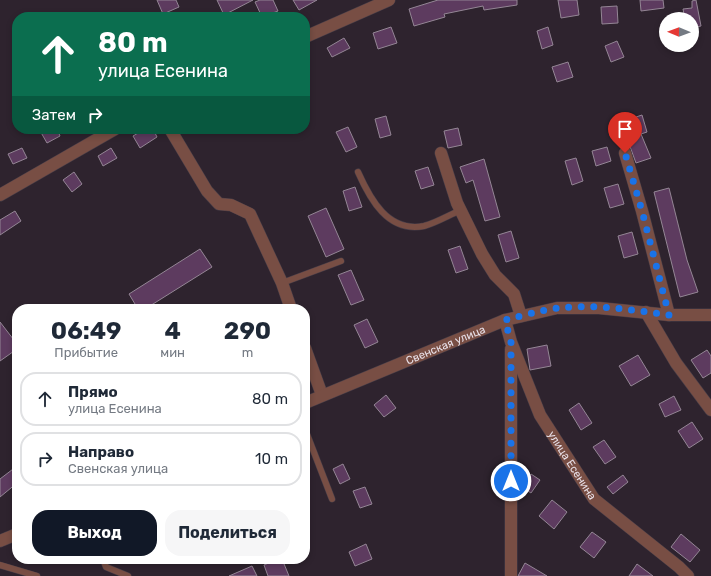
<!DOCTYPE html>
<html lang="ru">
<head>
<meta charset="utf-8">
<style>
  :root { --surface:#fff; --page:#f6f6f7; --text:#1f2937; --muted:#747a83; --line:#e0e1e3; --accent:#111827 }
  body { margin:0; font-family:Rubik,sans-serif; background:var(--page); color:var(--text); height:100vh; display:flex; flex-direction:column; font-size:15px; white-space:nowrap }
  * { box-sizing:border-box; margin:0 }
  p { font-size:13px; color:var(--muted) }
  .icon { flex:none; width:22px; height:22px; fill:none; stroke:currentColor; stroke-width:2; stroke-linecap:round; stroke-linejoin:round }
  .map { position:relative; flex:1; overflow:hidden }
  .sheet { position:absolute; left:12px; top:304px; width:298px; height:260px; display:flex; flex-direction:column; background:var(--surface); border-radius:16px; box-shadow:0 2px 6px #0003 }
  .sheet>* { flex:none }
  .hud { position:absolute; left:12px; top:12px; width:298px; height:122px; border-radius:16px; box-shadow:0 2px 6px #0003; background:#0b6e4f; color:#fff; overflow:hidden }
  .needle { width:26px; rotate:271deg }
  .buttons { position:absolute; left:659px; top:12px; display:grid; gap:8px }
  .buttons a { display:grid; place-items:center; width:40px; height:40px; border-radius:50%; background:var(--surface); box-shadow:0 2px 6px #0003; font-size:20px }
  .pin { position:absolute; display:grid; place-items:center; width:34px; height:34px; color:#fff; margin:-41px -17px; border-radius:50% 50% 50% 0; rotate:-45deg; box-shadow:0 0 4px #0007 }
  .pin .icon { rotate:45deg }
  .me { position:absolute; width:44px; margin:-22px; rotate:0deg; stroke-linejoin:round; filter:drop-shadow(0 0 3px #0008) }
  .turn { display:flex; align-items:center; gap:14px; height:84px; padding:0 20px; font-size:18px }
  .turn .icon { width:52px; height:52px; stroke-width:2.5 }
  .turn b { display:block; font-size:28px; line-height:34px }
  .then { display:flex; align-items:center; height:38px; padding:0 20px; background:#0003; gap:8px; font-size:15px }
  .eta { display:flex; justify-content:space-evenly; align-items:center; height:68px; text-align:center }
  .eta b { font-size:24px; font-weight:700; line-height:28px }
  .button { display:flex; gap:8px; margin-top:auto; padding:8px 20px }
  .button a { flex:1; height:46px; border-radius:16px; background:var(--accent); color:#fff; font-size:16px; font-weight:700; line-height:46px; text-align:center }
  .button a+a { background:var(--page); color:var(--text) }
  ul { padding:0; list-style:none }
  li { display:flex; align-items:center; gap:12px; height:54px; margin:0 8px 6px; padding:0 12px; border:2px solid var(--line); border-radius:16px }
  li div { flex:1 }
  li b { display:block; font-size:15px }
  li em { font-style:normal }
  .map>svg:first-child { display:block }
  .building { fill:#5d3b5f; stroke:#948695 }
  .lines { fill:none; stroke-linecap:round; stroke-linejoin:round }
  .lane-casing { stroke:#483e48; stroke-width:7 }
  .street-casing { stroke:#483e48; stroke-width:13 }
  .lane { stroke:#784e44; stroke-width:6 }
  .street { stroke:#784e44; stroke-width:12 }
  .route { stroke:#1a73e8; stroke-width:7; stroke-dasharray:0 12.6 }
  .labels { text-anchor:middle; stroke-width:4; stroke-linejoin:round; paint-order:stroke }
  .street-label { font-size:11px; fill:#e9e1e9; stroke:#241924 }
</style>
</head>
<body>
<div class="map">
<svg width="711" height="576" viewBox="0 0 711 576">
  <rect width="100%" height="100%" fill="#2e232e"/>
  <!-- building -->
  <g class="building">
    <path d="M157 0H176L179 7 163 14Z"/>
    <path d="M217 0H253L224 15Z"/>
    <path d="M260 0H273L278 11 262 17 255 2Z"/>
    <path d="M293 0H317L299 10Z"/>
    <path d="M438 0H517V5L484 10 483 6 444 14 445 17 414 26 409 9Z"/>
    <path d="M558 0H577L579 15 561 18Z"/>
    <path d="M640 0H663L664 8 641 11Z"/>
    <path d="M696 0 701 26 692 28V19H685L683 9 692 8V1Z"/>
    <path d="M617 6 618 23 602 24 601 7Z"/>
    <path d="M391 27 397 43 378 49 373 33Z"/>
    <path d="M548 27 553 45 542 49 537 31Z"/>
    <path d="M344 38 350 48 332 57 327 48Z"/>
    <path d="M617 41 624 57 611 62 605 46Z"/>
    <path d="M568 62 573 77 557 82 552 67Z"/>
    <path d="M642 115 647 132 641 134 651 158 636 163 621 122Z"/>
    <path d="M386 116 391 135 380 138 375 119Z"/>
    <path d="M348 127 357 147 346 152 336 132Z"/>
    <path d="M458 128 462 145 448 148 444 131Z"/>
    <path d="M39 129H57L60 136 47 143Z"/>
    <path d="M145 129H153L157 137 140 148 133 136Z"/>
    <path d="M607 147 611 161 596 166 592 151Z"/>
    <path d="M22 148 27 158 13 164 8 154Z"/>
    <path d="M111 148 117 158 103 166 98 156Z"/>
    <path d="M576 158 583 181 572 185 565 161Z"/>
    <path d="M484 159 500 217 485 221 473 180 466 183 460 167Z"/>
    <path d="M428 167 434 185 421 189 415 171Z"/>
    <path d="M74 172 82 184 72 192 63 180Z"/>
    <path d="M618 184 624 204 610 208 604 188Z"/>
    <path d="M355 187 362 207 349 211 343 191Z"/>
    <path d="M669 188 687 260 698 292 680 297 654 192Z"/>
    <path d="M326 208 344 249 326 257 308 216Z"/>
    <path d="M15 211 21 221 0 235V220Z"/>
    <path d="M511 231 519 258 506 262 498 235Z"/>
    <path d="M632 232 638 254 624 258 618 236Z"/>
    <path d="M460 246 468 269 456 273 448 250Z"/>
    <path d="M200 249 212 267 145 309H138L129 294Z"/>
    <path d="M351 270 364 300 351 305 338 275Z"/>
    <path d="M367 319 378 342 365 348 354 325Z"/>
    <path d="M0 322 17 344V349L0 361Z"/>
    <path d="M547 345 551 366 530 370 527 349Z"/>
    <path d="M707 350 711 356V373L703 378 691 360Z"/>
    <path d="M638 355 650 375 631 386 619 366Z"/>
    <path d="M386 395 396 408 384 417 374 405Z"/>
    <path d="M674 396 681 410 665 417 659 404Z"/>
    <path d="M579 403 592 423 581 430 569 410Z"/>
    <path d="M692 422 703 439 689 448 678 431Z"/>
    <path d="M604 440 616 457 605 464 593 447Z"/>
    <path d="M343 464 350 479 340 484 333 469Z"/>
    <path d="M17 466V483L0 497V479Z"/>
    <path d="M531 474 540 480 531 493 522 487Z"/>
    <path d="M623 475 628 482 613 494 607 487Z"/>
    <path d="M365 487 372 504 360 508 353 491Z"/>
    <path d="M552 500 567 512 554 529 539 516Z"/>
    <path d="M592 532 606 542 594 558 580 547Z"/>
    <path d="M681 534 700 550 690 562 671 547Z"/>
    <path d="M366 544 372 559 355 566 349 552Z"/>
    <path d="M278 559H282L289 576H268L264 565Z"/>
    <path d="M525 563 547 576H518Z"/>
    <path d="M637 564 653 576H629Z"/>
    <path d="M252 566 257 576H229Z"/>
  </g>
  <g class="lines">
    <!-- lane casing -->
    <g class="lane-casing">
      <g id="lane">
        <path d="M358 172C370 199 388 233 424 226 436 223 449 215 461 210"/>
        <path d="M282 283 341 261"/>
        <path d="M305 429 332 499"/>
        <path d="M103 559 106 567 128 576"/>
        <path d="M0 565 37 576"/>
      </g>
    </g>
    <!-- street casing -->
    <g class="street-casing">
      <g id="street">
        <path d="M305 37 389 0"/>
        <path d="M170 129 207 191 219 204 231 205 250 214 282 283 291 309"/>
        <path d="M441 153 457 203 482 254 495 275 514 294 521 316"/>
        <path d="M625 153 642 211 669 315"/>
        <path d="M0 195 115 129"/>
        <path d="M646 312 676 363 711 410"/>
        <path id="s1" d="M505 320 511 342 540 415 594 499 679 567 688 576"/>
        <path d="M305 348 322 395"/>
        <path d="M511 349V576"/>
        <path id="s2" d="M305 403 505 320 557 308H599L669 315H711"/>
        <path d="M0 541 17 534"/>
      </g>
    </g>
    <!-- lane -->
    <use href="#lane" class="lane"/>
    <!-- street -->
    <use href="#street" class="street"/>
  </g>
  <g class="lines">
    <!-- route -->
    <path class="route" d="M511 481V342L505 320C522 316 541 310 559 308 595 304 633 310 669 315L642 211 625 153"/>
  </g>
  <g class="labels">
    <!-- street labels -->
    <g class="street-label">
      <text dy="4" stroke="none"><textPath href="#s2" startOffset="152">Свенская улица</textPath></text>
      <text dy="4" stroke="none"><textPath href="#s1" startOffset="161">улица Есенина</textPath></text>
    </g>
  </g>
</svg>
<div class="buttons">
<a><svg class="needle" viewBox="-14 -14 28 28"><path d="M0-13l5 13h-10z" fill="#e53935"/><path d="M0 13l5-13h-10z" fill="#747a83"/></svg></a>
</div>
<div class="pin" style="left:625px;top:153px;background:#d93025"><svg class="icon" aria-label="arrive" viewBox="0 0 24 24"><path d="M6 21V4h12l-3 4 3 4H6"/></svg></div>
<svg class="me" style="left:511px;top:481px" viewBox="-20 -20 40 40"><circle r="17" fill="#1a73e8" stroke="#fff" stroke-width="3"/><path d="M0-11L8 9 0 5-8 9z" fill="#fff"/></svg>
<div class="hud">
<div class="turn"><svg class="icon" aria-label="ahead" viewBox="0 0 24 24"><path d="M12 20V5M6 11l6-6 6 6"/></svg><div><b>80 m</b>улица Есенина</div></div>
<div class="then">Затем<svg class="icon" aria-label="right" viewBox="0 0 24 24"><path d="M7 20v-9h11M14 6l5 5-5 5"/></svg></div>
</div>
<section class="sheet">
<div class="eta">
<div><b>06:49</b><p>Прибытие</p></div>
<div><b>4</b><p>мин</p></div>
<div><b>290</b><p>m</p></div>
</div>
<ul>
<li><svg class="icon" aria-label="ahead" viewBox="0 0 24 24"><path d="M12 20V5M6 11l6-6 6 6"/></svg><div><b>Прямо</b><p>улица Есенина</p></div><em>80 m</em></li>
<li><svg class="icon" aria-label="right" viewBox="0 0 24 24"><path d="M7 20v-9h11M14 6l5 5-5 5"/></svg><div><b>Направо</b><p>Свенская улица</p></div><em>10 m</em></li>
</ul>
<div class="button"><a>Выход</a><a>Поделиться</a></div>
</section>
</div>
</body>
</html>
